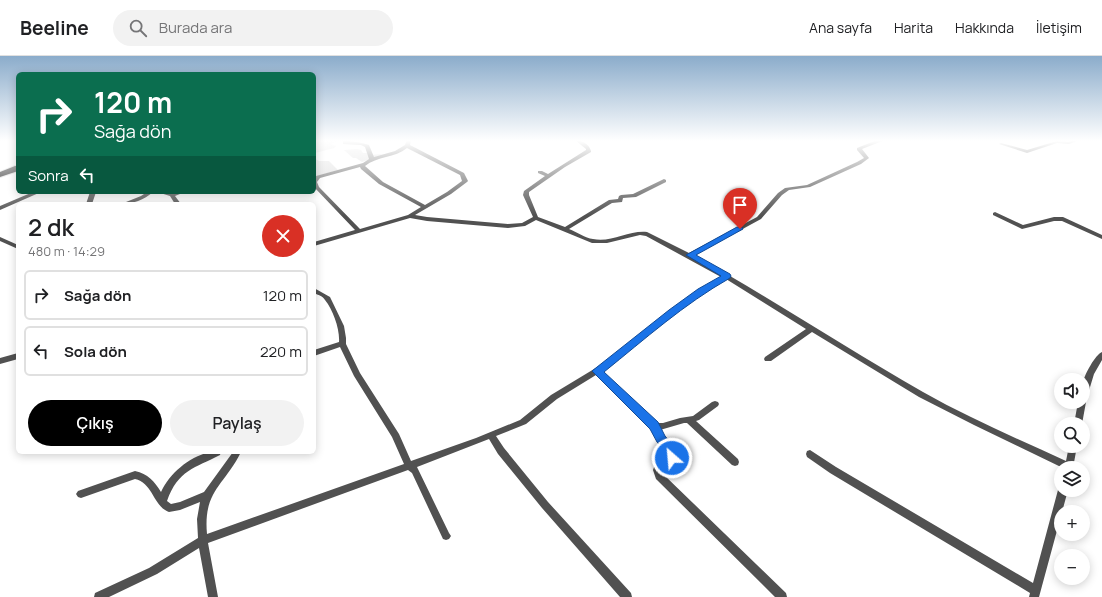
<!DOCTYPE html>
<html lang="tr">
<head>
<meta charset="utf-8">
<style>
  :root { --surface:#fff; --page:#f2f2f2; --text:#202124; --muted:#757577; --line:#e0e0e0; --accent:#000 }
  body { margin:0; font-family:Manrope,sans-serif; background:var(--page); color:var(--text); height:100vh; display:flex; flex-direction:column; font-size:15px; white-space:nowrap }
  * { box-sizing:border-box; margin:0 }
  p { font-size:13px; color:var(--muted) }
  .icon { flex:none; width:22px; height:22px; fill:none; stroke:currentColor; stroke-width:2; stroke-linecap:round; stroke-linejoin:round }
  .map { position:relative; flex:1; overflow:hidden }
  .panel { position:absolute; left:16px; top:146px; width:300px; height:252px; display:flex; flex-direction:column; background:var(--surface); border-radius:6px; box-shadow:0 2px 10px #0003 }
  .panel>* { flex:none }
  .banner { position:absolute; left:16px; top:16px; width:300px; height:122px; border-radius:6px; box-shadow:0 2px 10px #0003; background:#0b6e4f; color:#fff; overflow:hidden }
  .controls { position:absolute; left:1054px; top:317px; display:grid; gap:8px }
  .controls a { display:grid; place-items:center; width:36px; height:36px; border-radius:50%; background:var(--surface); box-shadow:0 2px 10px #0003; font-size:20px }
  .pin { position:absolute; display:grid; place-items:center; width:34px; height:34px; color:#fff; margin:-41px -17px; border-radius:50% 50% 50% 0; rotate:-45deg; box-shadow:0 0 4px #0007 }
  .pin .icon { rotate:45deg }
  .me { position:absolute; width:44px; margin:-22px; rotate:333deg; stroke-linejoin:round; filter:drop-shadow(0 0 3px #0008) }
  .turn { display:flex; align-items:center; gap:14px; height:84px; padding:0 12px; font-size:18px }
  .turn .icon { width:52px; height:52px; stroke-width:2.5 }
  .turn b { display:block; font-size:28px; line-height:34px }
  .then { display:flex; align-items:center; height:38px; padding:0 12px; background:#0003; gap:8px; font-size:15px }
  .round { display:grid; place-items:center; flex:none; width:42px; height:42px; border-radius:21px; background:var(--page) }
  .overview { display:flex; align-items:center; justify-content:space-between; height:68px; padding:0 12px }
  h1 { font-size:24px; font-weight:600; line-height:30px }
  .action { display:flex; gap:8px; margin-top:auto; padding:8px 12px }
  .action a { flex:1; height:46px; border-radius:24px; background:var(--accent); color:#fff; font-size:16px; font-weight:600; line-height:46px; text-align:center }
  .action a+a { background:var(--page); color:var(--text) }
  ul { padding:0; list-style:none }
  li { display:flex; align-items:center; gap:12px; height:50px; margin:0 8px 6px; padding:0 4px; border:2px solid var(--line); border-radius:6px }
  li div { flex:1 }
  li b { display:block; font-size:15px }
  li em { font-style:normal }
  header { display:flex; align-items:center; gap:24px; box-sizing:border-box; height:56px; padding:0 20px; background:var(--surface); border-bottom:1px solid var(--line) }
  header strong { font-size:19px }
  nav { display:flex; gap:22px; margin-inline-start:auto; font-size:14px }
  .search { width:280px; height:36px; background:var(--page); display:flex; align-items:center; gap:10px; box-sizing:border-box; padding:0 14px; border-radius:22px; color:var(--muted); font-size:15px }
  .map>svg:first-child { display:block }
  .green { fill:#d8d8d8 }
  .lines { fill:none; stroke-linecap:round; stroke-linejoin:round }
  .highway-casing { stroke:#dbdbdb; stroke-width:2 }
  .minor { fill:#515151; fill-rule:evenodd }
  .highway { fill:#000; fill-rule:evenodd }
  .route { fill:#1a73e8; stroke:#114b97 }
</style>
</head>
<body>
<header>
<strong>Beeline</strong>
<div class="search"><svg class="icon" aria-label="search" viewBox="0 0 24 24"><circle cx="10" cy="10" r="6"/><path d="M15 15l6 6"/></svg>Burada ara</div>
<nav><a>Ana sayfa</a><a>Harita</a><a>Hakkında</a><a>İletişim</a></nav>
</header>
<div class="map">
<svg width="1102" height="541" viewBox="0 0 1102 541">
  <rect width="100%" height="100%" fill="#fff"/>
  <!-- green -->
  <g class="green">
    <path d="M314 84H340L330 88 336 90 334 92 315 97 314 100Z"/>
    <path d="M357 93 361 94 363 97H367L368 99 383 98 362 106 356 102H353L344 94Z"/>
    <path d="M314 102 319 105H329L338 114 314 121Z"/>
  </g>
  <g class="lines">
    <!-- highway casing -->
    <g class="highway-casing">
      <path id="highway" d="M15 110H18V115L0 121V116Z"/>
    </g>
    <!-- minor -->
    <g class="minor">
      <path d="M343 84 362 87 369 89 374 101 395 95 405 89 407 84H411L410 89 464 117 468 125 467 126 451 138 415 159 427 161 508 168 522 167 533 161 523 139 524 135 545 120 538 117V115H542L548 118 586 94V93L575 84C582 84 589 88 591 95V96L565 111 529 136V139L538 161 565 171 609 144 618 143 619 140 621 139 633 138 664 123 666 124V126L636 141 623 142 622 146 612 147 569 173C577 176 585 182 593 183 611 187 629 174 647 176L689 197 757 161 778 137 785 132 807 129 857 106 864 102 857 94V92L877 84H885L862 93 869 102 861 108 810 131 789 134 782 139 761 163 693 200 726 218 729 219 730 220C795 258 858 299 923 336 969 362 1018 383 1066 405L1069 390H1077L1073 412H1063L974 369 919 341 812 276 771 305H765L764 303 765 301 806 273 726 223C684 248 647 280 610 311L602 315 656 367H663L680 362 693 360 712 346 715 345 718 346 719 348 718 350 699 364 696 365 738 403 739 406 738 409 735 410 732 409 687 367H684L660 374 664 381 677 397 675 405 662 415 663 418 786 537 787 541H775L656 423 653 414 654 411 668 400 669 398 658 385 651 372 596 319 557 343 526 368 496 380 504 392 548 446 631 537 632 541H620L542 452 498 398 489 383 417 411 449 477 451 480 449 483 446 484 443 483 412 417 408 414 208 487 218 541H208L199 492 157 518 109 541H94L95 537 149 512 198 482 197 463 200 446 180 454 169 456C153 450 153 427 135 423L81 442 78 441 76 438 78 435 135 415C148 418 154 425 161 436 170 417 188 402 209 396 212 395 217 396 221 396L220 399C195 412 178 414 167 445L171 448 180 446 204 436 233 396H241C224 430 203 435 207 478L404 408 392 381 354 320 340 291 314 300V294L339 286C340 273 333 254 325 244 323 240 318 239 314 237V232L330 241 344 270 346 282V288L360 317 399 378 411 405 476 382 520 364 551 339 604 307 670 254 699 234 721 221 646 180 640 179 607 187H592L536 164 525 170 508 172 427 165 410 162 314 190V186L355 174 314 131V121L316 120 363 107 369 103 365 91 361 89 343 88ZM407 92 460 119 462 125 447 136 425 149 383 126 365 110C377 100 395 102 407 92ZM360 111 361 113 379 128 421 151 408 159 360 173 319 131 317 126 320 122Z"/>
      <path d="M1072 84H1080L1069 88 1057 87 1027 97 999 88 1001 87 1027 94 1057 85 1069 86Z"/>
      <path d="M33 136H41L0 154V150Z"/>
      <path d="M90 136H96L92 148H86Z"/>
      <path d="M147 136H153C144 144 133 148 121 148L141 140Z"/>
      <path d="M157 136 172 137 185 136 175 140 181 148H175L170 140Z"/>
      <path d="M995 156 1023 169 1054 161H1063L1102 179V183L1062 165H1054L1022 173 993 159V157Z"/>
      <path d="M0 181 18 189V193L0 185Z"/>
      <path d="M1102 296V304L1094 318 1087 341 1084 344 1086 346 1082 368H1074L1078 346H1083C1083 340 1082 332 1083 326 1085 318 1095 299 1102 296Z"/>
      <path d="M18 297V303L0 308V302Z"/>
      <path d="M810 394 836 411 1033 527 1058 434 1061 431V434H1068L1039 541H1029L1030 537 830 417 807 401 806 398 807 395Z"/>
    </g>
    <!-- highway -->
    <use href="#highway" class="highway"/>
  </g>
  <!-- sky -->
  <linearGradient id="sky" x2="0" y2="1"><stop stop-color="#8baccb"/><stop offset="0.53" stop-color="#fff"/><stop offset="1" stop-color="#fff" stop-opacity="0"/></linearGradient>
  <rect width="1102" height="160" fill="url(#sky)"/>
  <!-- route -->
  <path class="route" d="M737 171H742L743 173 696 199 730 218 731 220 730 222C684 248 645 283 604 316L658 366 665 380 679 397 676 405 672 407 668 405 667 402 668 398 657 386 650 373 592 315 669 254 698 233 721 220 686 199Z"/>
</svg>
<div class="controls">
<a><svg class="icon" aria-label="sound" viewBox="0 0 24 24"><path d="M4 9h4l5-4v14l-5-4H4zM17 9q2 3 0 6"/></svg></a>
<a><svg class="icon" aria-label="search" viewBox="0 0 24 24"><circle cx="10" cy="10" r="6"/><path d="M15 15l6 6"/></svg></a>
<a><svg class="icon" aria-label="layers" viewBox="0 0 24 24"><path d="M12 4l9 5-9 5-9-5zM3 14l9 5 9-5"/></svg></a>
<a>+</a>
<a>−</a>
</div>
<div class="pin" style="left:740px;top:173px;background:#d93025"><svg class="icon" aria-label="arrive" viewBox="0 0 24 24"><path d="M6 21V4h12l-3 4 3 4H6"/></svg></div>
<svg class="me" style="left:672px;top:402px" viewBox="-20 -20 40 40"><circle r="17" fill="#1a73e8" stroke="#fff" stroke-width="3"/><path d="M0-11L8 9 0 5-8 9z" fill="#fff"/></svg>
<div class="banner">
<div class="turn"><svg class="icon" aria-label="right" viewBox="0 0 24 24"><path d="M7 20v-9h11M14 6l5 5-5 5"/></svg><div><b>120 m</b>Sağa dön</div></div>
<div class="then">Sonra<svg class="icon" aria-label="left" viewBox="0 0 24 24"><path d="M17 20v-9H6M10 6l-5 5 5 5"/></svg></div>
</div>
<section class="panel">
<div class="overview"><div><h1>2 dk</h1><p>480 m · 14:29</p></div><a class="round" style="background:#d93025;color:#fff"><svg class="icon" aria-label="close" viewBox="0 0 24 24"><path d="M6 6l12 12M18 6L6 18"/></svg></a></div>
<ul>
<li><svg class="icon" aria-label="right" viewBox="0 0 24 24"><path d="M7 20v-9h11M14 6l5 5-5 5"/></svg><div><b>Sağa dön</b></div><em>120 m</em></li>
<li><svg class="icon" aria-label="left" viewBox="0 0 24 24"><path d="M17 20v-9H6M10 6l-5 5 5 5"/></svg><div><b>Sola dön</b></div><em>220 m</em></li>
</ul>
<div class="action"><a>Çıkış</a><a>Paylaş</a></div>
</section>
</div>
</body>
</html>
